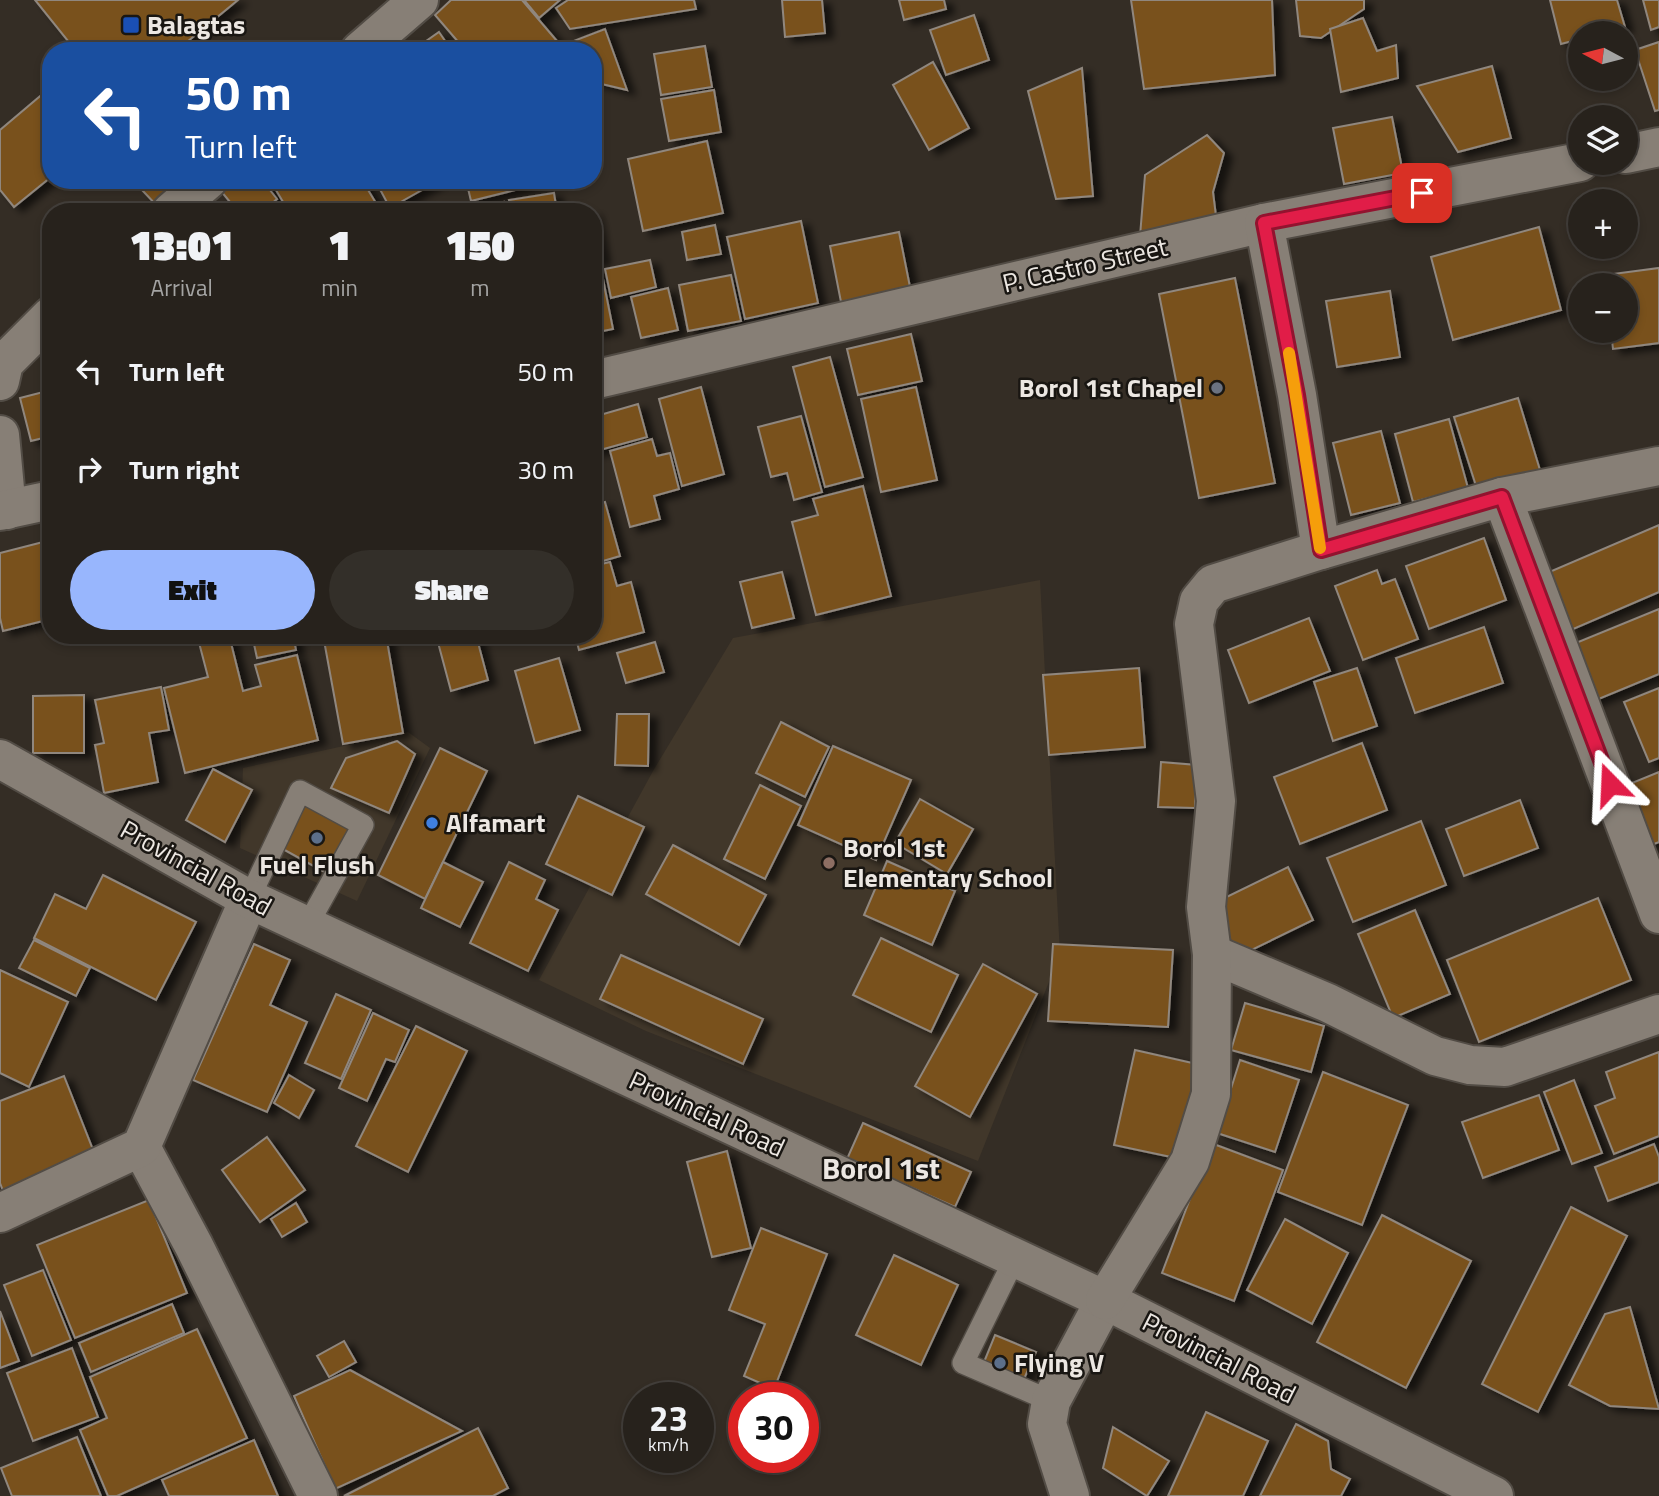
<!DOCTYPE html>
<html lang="en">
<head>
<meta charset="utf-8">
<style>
  :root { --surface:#27221c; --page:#332f29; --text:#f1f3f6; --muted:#a4a4a3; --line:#433f3b; --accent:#98b6fd }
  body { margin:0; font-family:"Titillium Web",sans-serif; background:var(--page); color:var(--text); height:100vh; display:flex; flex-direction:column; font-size:26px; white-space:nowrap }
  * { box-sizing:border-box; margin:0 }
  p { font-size:23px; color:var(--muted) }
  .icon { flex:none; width:38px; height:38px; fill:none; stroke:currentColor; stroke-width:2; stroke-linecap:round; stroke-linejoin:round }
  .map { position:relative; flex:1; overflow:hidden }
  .details { position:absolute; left:42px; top:203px; width:560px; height:441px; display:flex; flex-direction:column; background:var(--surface); border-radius:28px; box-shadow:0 4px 10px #0003,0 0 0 2px var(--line) }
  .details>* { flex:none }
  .banner { position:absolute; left:42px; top:42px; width:560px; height:147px; border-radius:28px; box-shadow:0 4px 10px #0003,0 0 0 2px var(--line); background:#1a4fa0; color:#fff; overflow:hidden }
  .needle { width:46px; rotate:277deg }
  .fabs { position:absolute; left:1568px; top:21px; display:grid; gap:14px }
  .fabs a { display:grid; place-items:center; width:70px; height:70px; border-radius:50%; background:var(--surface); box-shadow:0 4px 10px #0003,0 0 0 2px var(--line); font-size:35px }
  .speed { position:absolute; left:623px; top:1382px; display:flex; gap:14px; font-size:35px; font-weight:700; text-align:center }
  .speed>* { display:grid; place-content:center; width:91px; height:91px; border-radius:50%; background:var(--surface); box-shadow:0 4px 10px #0003,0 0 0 2px var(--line); line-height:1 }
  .speed small { font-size:18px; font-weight:400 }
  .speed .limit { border:10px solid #d22; background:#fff; color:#111 }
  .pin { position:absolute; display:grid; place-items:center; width:60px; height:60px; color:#fff; margin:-30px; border-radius:14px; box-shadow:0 4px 10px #0006 }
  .me { position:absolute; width:77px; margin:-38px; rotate:339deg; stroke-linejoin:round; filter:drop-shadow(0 0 5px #0008) }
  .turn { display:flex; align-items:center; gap:24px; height:147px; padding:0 28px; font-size:32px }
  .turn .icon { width:91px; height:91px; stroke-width:2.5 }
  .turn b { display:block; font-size:49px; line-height:60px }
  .eta { display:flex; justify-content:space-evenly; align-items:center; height:119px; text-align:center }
  .eta b { font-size:42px; font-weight:800; line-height:49px }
  .action { display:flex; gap:14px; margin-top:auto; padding:14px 28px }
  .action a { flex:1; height:80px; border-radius:42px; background:var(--accent); color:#111; font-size:28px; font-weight:800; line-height:80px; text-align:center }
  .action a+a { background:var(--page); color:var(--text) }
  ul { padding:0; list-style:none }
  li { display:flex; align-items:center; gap:21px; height:98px; padding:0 28px }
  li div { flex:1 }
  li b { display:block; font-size:26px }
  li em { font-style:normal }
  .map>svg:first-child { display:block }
  .built { fill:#41372a }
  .building { fill:#79511e; stroke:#90877e; stroke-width:2; filter:url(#shadow) }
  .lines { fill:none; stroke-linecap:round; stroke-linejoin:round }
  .lane-casing { stroke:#524c45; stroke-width:24 }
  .street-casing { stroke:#524c45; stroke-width:42 }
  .secondary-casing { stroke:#524c45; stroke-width:42 }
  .lane { stroke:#877f76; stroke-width:21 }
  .street { stroke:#877f76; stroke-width:38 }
  .secondary { stroke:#877f76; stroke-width:38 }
  .route-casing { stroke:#92132f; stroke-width:18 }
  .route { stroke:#e11d48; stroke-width:12 }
  .slow { stroke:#f59e0b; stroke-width:12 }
  .transit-dot { fill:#1a4fb4; stroke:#191612; stroke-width:2.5 }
  .worship-dot { fill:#6b7280; stroke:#191612; stroke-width:2.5 }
  .shop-dot { fill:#3f7fe0; stroke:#191612; stroke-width:2.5 }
  .service-dot { fill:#5c6f8a; stroke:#191612; stroke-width:2.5 }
  .education-dot { fill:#8d6e63; stroke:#191612; stroke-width:2.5 }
  .labels { text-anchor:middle; stroke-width:5; stroke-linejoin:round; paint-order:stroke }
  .poi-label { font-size:26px; font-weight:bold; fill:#ece7e2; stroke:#191612; text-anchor:start }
  .street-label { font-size:26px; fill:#ece7e2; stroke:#191612 }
  .quarter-label { font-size:30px; font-weight:bold; fill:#ece7e2; stroke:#191612 }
</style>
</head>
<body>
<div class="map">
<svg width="1659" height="1496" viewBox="0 0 1659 1496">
  <defs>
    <filter id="shadow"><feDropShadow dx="8" dy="4.5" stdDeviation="3.5" flood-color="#0009"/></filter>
  </defs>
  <rect width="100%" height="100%" fill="#342d25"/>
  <!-- built -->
  <g class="built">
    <path d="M1040 580 1060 954 978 1161 646 1031 539 980 653 771 733 638Z"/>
    <path d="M408 732 430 748 357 901 240 848 243 768Z"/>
  </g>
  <!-- building -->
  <g class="building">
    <path d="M35 0H238L176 51H76Z"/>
    <path d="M451 0H522L557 41 546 51H466L435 15Z"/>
    <path d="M524 0H560L539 18Z"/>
    <path d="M568 0H694L696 9 570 29 556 8Z"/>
    <path d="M782 0H822L825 33 785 37Z"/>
    <path d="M899 0H944L946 9 904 20Z"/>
    <path d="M1131 0H1272L1275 75 1144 89Z"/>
    <path d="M1296 0H1364V9L1321 38 1300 36Z"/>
    <path d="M1550 0H1617L1625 27 1602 33H1580V39L1561 44Z"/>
    <path d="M1643 0H1659V27L1651 30Z"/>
    <path d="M974 15 989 60 946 75 930 30Z"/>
    <path d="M1363 18 1377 51 1396 45 1398 78 1341 92 1330 29Z"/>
    <path d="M605 29 627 90 593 82V51H557L563 45Z"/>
    <path d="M439 32 452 51H412Z"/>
    <path d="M1659 42V110L1655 111 1635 50Z"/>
    <path d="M705 46 712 87 661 95 654 54Z"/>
    <path d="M933 62 969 128 929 150 893 85Z"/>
    <path d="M1492 66 1511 138 1458 152 1417 86Z"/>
    <path d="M1082 68 1093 196 1056 199 1028 91Z"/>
    <path d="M714 90 721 132 669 141 661 99Z"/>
    <path d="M45 92 51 99V177L14 207 0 190V130Z"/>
    <path d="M1392 117 1403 173 1344 184 1333 128Z"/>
    <path d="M1207 135 1224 153 1213 192 1216 216 1140 236 1145 175Z"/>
    <path d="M707 141 723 213 643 231 628 159Z"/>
    <path d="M153 180H188L159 208 142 190Z"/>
    <path d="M233 180H262L277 199 262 212H238L221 191Z"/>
    <path d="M270 180H362L379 208 374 212H289Z"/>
    <path d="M375 180H435L436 182 390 208Z"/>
    <path d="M466 180H556L471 201Z"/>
    <path d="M554 193 557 212H511L509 200Z"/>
    <path d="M504 202 505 212H469L468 207Z"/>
    <path d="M593 211 602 260 593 262 592 212Z"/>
    <path d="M801 221 818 303 745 319 727 237Z"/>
    <path d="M715 225 721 254 687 260 682 232Z"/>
    <path d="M1539 227 1561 310 1453 340 1431 257Z"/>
    <path d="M899 232 910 287 841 302 830 246Z"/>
    <path d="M650 260 656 287 611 298 605 269Z"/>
    <path d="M1659 268V343L1613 349 1611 331H1626V285H1606L1605 275Z"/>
    <path d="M601 269 613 329 593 333V270Z"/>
    <path d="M731 275 741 321 688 331 679 285Z"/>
    <path d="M1235 278 1275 483 1199 498 1159 294Z"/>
    <path d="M668 288 678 330 641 338 631 297Z"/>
    <path d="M1390 291 1400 357 1337 367 1326 301Z"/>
    <path d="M911 334 922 381 858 395 847 349Z"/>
    <path d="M830 357 863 477 825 487 793 367Z"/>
    <path d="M701 387 724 474 682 486 659 399Z"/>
    <path d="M916 387 937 480 881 492 861 399Z"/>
    <path d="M51 390V436L31 441 20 398Z"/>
    <path d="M1518 398 1540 470 1477 489 1454 417Z"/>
    <path d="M638 404 647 437 593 452V417Z"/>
    <path d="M801 416 822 492 794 500 787 473 771 477 758 427Z"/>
    <path d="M1449 419 1468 488 1413 502 1395 434Z"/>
    <path d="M1381 431 1400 503 1351 515 1333 443Z"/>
    <path d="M652 439 657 456 670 453 679 489 654 496 660 519 630 527 610 451Z"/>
    <path d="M863 486 891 596 816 615 792 522 818 515 813 499Z"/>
    <path d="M605 502 620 556 593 564V505Z"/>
    <path d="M1659 525V592L1571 630 1547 573Z"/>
    <path d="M1484 538 1506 600 1429 629 1406 566Z"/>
    <path d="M47 541 51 558V619L3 631 0 618V553Z"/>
    <path d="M610 562 617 586 631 582 644 632 579 650 575 635H593V566Z"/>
    <path d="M1377 570 1382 584 1395 579 1418 639 1363 660 1335 586Z"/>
    <path d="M782 572 794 618 752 628 740 582Z"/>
    <path d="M1659 609V674L1589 703 1566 647Z"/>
    <path d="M1309 618 1330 671 1249 703 1228 650Z"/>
    <path d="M1484 627 1503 683 1415 713 1396 658Z"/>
    <path d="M197 635H229L243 691 261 686 255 665 297 655 318 740 185 773 164 688 208 677Z"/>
    <path d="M252 635H293L296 650 257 658Z"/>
    <path d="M323 635H386L403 733 343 744Z"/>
    <path d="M436 635H476L488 680 451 691Z"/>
    <path d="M655 642 664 672 626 683 617 653Z"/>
    <path d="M559 658 580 730 535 743 515 671Z"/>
    <path d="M1139 668 1145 747 1049 755 1043 675Z"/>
    <path d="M1357 668 1377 726 1333 741 1314 682Z"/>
    <path d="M161 687 169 730 149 733 158 782 104 793 95 745 104 743 95 700Z"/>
    <path d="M1659 688V758L1649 762 1624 702Z"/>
    <path d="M84 695V753H33V696Z"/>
    <path d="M617 714H649L648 766 615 765Z"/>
    <path d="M781 722 829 747 805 797 756 773Z"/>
    <path d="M397 741 415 754 389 813 331 788 346 758Z"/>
    <path d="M1362 743 1387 810 1300 844 1274 777Z"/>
    <path d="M833 746 911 780 876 860 798 825Z"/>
    <path d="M440 748 487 771 425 899 378 875Z"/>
    <path d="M1161 762 1197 765 1195 808 1158 807Z"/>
    <path d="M213 769 252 790 225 842 186 820Z"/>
    <path d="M1659 772V842L1649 846 1627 785Z"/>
    <path d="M760 785 801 806 765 879 724 859Z"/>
    <path d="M578 796 644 827 612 895 546 864Z"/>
    <path d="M920 799 973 829 947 874 895 843Z"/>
    <path d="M1520 800 1538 848 1464 876 1446 829Z"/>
    <path d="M306 802 353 828 328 874 281 848Z"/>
    <path d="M1421 821 1446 885 1353 922 1327 858Z"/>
    <path d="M673 845 766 895 739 945 646 894Z"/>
    <path d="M887 861 955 891 932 945 864 915Z"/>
    <path d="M443 862 483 882 460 927 421 908Z"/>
    <path d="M509 862 545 880 536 899 558 910 528 971 470 943Z"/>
    <path d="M1288 867 1313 920 1231 960 1206 907Z"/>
    <path d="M103 875 196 922 156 1000 34 938 55 894 86 909Z"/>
    <path d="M1598 898 1631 980 1479 1042 1447 960Z"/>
    <path d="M1415 910 1450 994 1393 1018 1358 934Z"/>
    <path d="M881 938 958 975 931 1032 853 995Z"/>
    <path d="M34 940 90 968 76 996 19 968Z"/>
    <path d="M254 944 290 960 270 1005 307 1022 267 1112 193 1080Z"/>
    <path d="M1053 944 1173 950 1168 1027 1048 1021Z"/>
    <path d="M621 955 763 1019 743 1064 600 999Z"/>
    <path d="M983 964 1037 994 970 1117 915 1086Z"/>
    <path d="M0 970 68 1002 29 1087 0 1073Z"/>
    <path d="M336 994 371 1010 341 1079 305 1063Z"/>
    <path d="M1245 1003 1324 1026 1311 1072 1231 1050Z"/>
    <path d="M373 1013 409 1030 395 1062 386 1059 367 1101 339 1088Z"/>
    <path d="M416 1026 467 1051 408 1172 356 1146Z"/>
    <path d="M1135 1050 1210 1067 1190 1161 1114 1145Z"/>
    <path d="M1659 1052V1136L1614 1154 1595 1106 1615 1098 1606 1072Z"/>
    <path d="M1240 1060 1299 1080 1275 1152 1217 1133Z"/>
    <path d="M1323 1072 1408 1105 1362 1225 1278 1192Z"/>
    <path d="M289 1075 314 1090 299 1118 274 1103Z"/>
    <path d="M64 1076 97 1160 5 1196 0 1183V1101Z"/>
    <path d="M1574 1080 1602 1153 1572 1164 1544 1092Z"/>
    <path d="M1539 1095 1559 1150 1483 1178 1462 1122Z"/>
    <path d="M863 1123 971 1172 955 1207 847 1159Z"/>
    <path d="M267 1137 305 1190 260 1222 222 1170Z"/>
    <path d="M1211 1143 1283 1170 1234 1301 1162 1273Z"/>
    <path d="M1654 1144 1659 1157V1182L1608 1201 1595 1167Z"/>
    <path d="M727 1151 751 1248 712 1257 687 1162Z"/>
    <path d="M149 1200 187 1293 75 1338 37 1245Z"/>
    <path d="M296 1203 307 1222 282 1237 271 1219Z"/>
    <path d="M1571 1207 1627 1236 1538 1412 1482 1384Z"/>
    <path d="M1382 1215 1471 1261 1406 1388 1317 1342Z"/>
    <path d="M1285 1219 1348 1253 1312 1324 1247 1290Z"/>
    <path d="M761 1228 827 1254 774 1389 744 1376 765 1324 729 1310Z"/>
    <path d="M894 1255 958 1285 921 1365 856 1335Z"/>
    <path d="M43 1270 71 1340 32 1356 4 1285Z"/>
    <path d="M172 1304 184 1333 91 1372 79 1343Z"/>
    <path d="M1630 1307 1659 1409 1610 1406 1569 1385 1605 1314Z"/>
    <path d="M0 1311 19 1361 0 1368Z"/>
    <path d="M197 1329 247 1438 117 1496H108L80 1430 107 1418 90 1377Z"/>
    <path d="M995 1335 1036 1352 1024 1379 984 1362Z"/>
    <path d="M344 1341 356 1362 329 1377 317 1356Z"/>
    <path d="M72 1348 98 1417 33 1441 7 1373Z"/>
    <path d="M350 1370 462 1431 335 1489 294 1396Z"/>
    <path d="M1206 1412 1268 1441 1243 1496H1168Z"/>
    <path d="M1296 1424 1328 1441 1331 1469 1350 1479 1341 1496H1260Z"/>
    <path d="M1113 1427 1169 1461 1147 1496 1103 1468Z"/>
    <path d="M478 1428 508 1488 493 1496H344Z"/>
    <path d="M77 1437 101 1496H12L1 1468Z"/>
    <path d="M254 1440 278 1496H169L162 1480Z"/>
  </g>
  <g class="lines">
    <!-- lane casing -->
    <g class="lane-casing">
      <g id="lane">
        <path d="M249 899 300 791 363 825 307 926"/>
        <path d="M1015 1258 963 1363 1051 1401"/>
      </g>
    </g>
    <!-- street casing -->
    <g class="street-casing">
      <g id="street">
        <path d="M360 51 419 0"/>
        <path d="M171 212 208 180"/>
        <path d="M0 381 4 363 51 316"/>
        <path d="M0 435 7 510"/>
        <path d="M1502 497 1659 914"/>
        <path d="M1321 550 1502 497 1659 466"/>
        <path d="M1212 954 1328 1003 1435 1056 1470 1065 1505 1067 1659 1014"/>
        <path d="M141 1147 194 1246 318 1496"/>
        <path d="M0 1213 141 1147 249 899"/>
        <path d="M1070 1496 1047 1424 1051 1401 1105 1300"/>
      </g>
    </g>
    <!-- secondary casing -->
    <g class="secondary-casing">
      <g id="secondary">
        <path d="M1626 154 1659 147"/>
        <path d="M593 380 1264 223 1580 162"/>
        <path d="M0 511 51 500"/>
        <path d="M0 759 249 899 1105 1300 1494 1496"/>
        <path d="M1105 1300 1190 1161 1211 1094 1212 954 1206 907 1216 801 1194 624 1199 601 1213 584 1321 550 1297 395 1264 223"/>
      </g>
    </g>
    <!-- lane -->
    <use href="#lane" class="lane"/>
    <!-- street -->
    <use href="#street" class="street"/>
    <!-- secondary -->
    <use href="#secondary" class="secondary"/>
  </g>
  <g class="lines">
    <!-- route casing -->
    <g class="route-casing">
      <path id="route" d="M1422 193 1264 223 1297 395 1321 550 1502 497 1610 784"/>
    </g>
    <!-- route -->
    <use href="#route" class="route"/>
    <!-- slow -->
    <path class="slow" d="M1289 353 1320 548"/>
  </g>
  <!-- markers -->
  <rect class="transit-dot" x="122" y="16" width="18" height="18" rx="3.5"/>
  <circle class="worship-dot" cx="1217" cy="388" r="7"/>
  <circle class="shop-dot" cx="432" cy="823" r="7"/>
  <g class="service-dot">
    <circle cx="317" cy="838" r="7"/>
    <circle cx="1000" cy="1363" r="7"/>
  </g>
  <circle class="education-dot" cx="829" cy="863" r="7"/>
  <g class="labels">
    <!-- poi labels -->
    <g class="poi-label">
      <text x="147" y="34">Balagtas</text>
      <text x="1203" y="397" text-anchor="end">Borol 1st Chapel</text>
      <text x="446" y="832">Alfamart</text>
      <text x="843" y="857">Borol 1st<tspan x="843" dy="30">Elementary School</tspan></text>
      <text x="317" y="874" text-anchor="middle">Fuel Flush</text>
      <text x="1014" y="1372">Flying V</text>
    </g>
    <!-- street labels -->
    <g class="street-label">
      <text transform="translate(1085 265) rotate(-13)" y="9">P. Castro Street</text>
      <text transform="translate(196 868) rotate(29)" y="9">Provincial Road</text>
      <text transform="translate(707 1114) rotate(25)" y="9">Provincial Road</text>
      <text transform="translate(1219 1358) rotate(27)" y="9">Provincial Road</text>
    </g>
    <!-- quarter labels -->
    <g class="quarter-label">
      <text x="881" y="1179">Borol 1st</text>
    </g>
  </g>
</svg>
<div class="fabs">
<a><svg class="needle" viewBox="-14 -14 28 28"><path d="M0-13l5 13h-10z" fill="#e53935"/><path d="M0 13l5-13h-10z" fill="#a4a4a3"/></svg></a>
<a><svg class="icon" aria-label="layers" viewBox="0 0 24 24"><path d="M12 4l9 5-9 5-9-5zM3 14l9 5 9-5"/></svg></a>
<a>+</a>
<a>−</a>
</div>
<div class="speed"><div>23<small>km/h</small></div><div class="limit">30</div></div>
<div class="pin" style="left:1422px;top:193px;background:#d93025"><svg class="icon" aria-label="arrive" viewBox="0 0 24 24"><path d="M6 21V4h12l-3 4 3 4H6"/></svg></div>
<svg class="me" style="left:1610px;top:784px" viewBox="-20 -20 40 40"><path d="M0-17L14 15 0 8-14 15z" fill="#e11d48" stroke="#fff" stroke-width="4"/></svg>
<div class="banner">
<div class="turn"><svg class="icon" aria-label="left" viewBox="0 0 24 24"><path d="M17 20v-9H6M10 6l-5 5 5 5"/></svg><div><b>50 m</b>Turn left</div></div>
</div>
<section class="details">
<div class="eta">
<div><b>13:01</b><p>Arrival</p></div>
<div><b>1</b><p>min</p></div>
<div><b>150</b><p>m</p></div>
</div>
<ul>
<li><svg class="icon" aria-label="left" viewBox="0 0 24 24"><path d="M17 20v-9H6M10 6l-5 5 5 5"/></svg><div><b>Turn left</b></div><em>50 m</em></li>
<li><svg class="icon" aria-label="right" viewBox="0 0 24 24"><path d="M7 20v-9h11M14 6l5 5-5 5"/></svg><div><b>Turn right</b></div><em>30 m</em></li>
</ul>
<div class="action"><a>Exit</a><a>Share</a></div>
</section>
</div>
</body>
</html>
